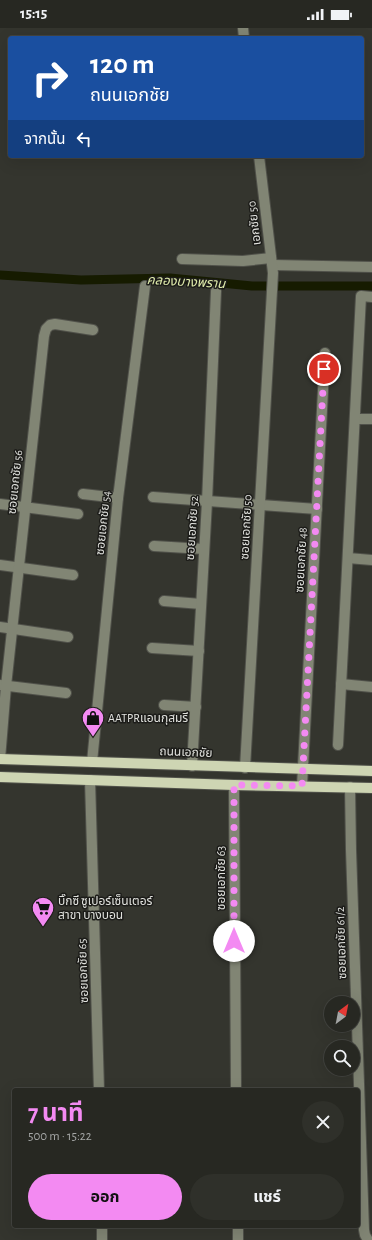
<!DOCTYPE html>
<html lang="th">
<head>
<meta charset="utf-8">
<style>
  :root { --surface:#272822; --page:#2f302a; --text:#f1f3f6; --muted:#a4a6a5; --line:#434440; --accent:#f38af2 }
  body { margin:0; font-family:"Alegreya Sans","Noto Sans Thai",sans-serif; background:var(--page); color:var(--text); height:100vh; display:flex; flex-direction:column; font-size:15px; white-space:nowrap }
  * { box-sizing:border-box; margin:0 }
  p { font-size:13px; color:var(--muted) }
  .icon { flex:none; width:22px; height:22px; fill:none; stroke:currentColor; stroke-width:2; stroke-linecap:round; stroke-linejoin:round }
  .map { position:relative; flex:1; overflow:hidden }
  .panel { position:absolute; left:12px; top:1060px; width:348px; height:140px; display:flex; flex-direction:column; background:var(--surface); border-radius:4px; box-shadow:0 4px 16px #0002,0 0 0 1px var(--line) }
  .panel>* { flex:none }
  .banner { position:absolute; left:8px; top:8px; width:356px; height:122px; border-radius:4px; box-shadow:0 4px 16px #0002,0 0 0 1px var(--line); background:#1a4fa0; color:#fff; overflow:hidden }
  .needle { width:26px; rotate:32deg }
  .fabs { position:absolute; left:324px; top:968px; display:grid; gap:8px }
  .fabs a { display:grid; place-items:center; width:36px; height:36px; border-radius:50%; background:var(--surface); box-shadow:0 4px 16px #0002,0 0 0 1px var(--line); font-size:20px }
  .pin { position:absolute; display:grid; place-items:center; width:34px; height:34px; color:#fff; margin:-17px; border:2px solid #fff; border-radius:50%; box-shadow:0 1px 4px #0007 }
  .me { position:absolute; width:44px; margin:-22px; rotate:0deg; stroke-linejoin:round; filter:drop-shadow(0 0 3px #0008) }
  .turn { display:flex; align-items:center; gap:14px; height:84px; padding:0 16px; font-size:18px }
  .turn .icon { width:52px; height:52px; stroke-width:2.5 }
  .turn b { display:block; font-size:28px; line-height:34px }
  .then { display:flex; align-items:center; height:38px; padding:0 16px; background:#0003; gap:8px; font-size:15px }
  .round { display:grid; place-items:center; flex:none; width:42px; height:42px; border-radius:21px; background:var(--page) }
  .head { display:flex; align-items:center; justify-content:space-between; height:68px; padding:0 16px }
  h1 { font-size:24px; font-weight:700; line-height:30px; color:var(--accent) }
  .primary-button { display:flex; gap:8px; margin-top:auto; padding:8px 16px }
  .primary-button a { flex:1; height:46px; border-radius:24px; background:var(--accent); color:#111; font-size:16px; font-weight:700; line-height:46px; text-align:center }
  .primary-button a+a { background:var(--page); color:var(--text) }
  .status { display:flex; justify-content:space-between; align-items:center; height:28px; padding:0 20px; background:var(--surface); direction:ltr }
  .status svg { height:11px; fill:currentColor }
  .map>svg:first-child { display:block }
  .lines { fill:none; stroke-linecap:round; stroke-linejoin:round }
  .canal { stroke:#161b00; stroke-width:9 }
  .minor-casing { stroke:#50514a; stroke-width:12 }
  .major-casing { stroke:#50514a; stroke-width:12 }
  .minor { stroke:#818574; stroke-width:10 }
  .major { stroke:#ced5b3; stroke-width:10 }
  .route { stroke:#f38af2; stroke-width:7; stroke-dasharray:0 12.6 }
  .labels { text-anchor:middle; stroke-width:3; stroke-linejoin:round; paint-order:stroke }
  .street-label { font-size:12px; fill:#e1e2de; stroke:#1c1c19 }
  .poi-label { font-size:12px; fill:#e1e2de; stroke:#1c1c19; text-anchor:start }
  .water-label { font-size:13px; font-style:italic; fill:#dfebab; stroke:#1c1c19 }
</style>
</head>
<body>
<div class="status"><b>15:15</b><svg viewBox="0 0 49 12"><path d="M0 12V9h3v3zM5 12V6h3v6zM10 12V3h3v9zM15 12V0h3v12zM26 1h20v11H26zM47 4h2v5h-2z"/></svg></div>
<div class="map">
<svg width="372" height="1212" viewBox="0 0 372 1212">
  <rect width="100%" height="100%" fill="#34352e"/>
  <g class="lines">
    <!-- canal -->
    <path class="canal" d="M0 247 81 252 170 250 252 258H372"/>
    <!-- minor casing -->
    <g class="minor-casing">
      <g id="minor">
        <path d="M243 0 244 10"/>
        <path d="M182 231 243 233 271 230"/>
        <path d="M273 237 372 239"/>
        <path d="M355 391H372"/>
        <path d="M83 466 118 470"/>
        <path d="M153 469 317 481"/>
        <path d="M0 476 78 486"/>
        <path d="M154 518 204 521"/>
        <path d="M348 530 372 532"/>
        <path d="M0 537 73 547"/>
        <path d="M164 573 201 576"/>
        <path d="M0 599 68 609"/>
        <path d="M152 620 199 623"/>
        <path d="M341 656 372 659"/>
        <path d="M0 657 66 665"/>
        <path d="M164 677 196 679"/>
        <path d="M338 717 361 268 372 269"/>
        <path d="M0 731 6 658 44 308 46 301 50 297 55 296 93 302"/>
        <path d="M92 734 118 470 145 258"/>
        <path d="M192 738 207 474 216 263"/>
        <path d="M245 740 273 245 259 128"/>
        <path d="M90 752 99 1062"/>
        <path d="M234 757 236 1062"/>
        <path d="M302 758 325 325"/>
        <path d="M350 759 351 822 364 1202 365 1207 368 1212"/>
        <path d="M102 1198V1212"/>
        <path d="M238 1198V1212"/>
      </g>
    </g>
    <!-- major casing -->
    <g class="major-casing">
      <g id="major">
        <path d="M0 731 372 743"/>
        <path d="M0 749 234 757 372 760"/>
      </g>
    </g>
    <!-- minor -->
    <use href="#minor" class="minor"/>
    <!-- major -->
    <use href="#major" class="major"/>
  </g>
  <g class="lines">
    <!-- route -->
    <path class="route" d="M234 913V757L302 758 324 341"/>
  </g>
  <!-- icons -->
  <defs>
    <g id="shop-pin" transform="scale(1.15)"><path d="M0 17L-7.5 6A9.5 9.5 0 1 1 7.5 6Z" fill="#f38af2" stroke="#1c1c19"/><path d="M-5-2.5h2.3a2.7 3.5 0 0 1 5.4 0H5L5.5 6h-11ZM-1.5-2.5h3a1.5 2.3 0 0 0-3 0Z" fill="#111"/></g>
    <g id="supermarket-pin" transform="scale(1.15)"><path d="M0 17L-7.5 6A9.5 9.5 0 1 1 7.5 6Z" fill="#f38af2" stroke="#1c1c19"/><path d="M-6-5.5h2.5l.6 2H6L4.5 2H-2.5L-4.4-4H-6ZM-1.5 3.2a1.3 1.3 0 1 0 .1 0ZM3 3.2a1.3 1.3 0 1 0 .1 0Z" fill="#111"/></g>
  </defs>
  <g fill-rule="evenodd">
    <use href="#shop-pin" x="93" y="690"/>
    <use href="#supermarket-pin" x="43" y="880"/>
  </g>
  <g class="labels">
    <!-- street labels -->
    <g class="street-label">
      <text transform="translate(254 195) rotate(-97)" y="4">เอกชัย 50</text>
      <text transform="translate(15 454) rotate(-84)" y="4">ซอยเอกชัย 56</text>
      <text transform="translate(103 495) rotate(-84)" y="4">ซอยเอกชัย 54</text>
      <text transform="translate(246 499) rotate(-87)" y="4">ซอยเอกชัย 50</text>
      <text transform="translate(192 500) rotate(-86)" y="4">ซอยเอกชัย 52</text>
      <text transform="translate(301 532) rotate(-87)" y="4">ซอยเอกชัย 48</text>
      <text transform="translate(186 724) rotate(2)" y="4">ถนนเอกชัย</text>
      <text transform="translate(221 850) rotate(-90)" y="4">ซอยเอกชัย 63</text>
      <text transform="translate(341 915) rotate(-92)" y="4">ซอยเอกชัย 61/2</text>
      <text transform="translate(83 943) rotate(-92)" y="4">ซอยเอกชัย 65</text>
    </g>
    <!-- poi labels -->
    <g class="poi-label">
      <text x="108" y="694">AATPRแอนกุสมรี</text>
      <text x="58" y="877">บิ๊กซี ซูเปอร์เซ็นเตอร์<tspan x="58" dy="14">สาขา บางบอน</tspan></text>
    </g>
    <!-- water labels -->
    <g class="water-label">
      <text transform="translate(186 253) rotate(3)" y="5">คลองบางพราน</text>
    </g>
  </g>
</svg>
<div class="fabs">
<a><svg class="needle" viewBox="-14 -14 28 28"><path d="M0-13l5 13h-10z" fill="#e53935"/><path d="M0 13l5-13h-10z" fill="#a4a6a5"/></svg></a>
<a><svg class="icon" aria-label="search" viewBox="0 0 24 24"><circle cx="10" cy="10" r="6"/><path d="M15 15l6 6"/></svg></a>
</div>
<div class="pin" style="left:324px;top:341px;background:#d93025"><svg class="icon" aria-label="arrive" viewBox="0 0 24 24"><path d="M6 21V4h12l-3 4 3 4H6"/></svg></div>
<svg class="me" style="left:234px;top:913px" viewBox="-20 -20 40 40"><circle r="19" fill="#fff"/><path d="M0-13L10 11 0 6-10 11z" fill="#f38af2"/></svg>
<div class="banner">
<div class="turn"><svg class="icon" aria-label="right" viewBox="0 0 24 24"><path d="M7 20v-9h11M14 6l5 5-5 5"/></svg><div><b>120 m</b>ถนนเอกชัย</div></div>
<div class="then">จากนั้น<svg class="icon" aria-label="left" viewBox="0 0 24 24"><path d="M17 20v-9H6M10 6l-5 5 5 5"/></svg></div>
</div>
<section class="panel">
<div class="head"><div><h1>7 นาที</h1><p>500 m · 15:22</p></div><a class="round"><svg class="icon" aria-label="close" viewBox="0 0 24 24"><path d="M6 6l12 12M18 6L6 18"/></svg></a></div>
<div class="primary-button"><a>ออก</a><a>แชร์</a></div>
</section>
</div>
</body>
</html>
